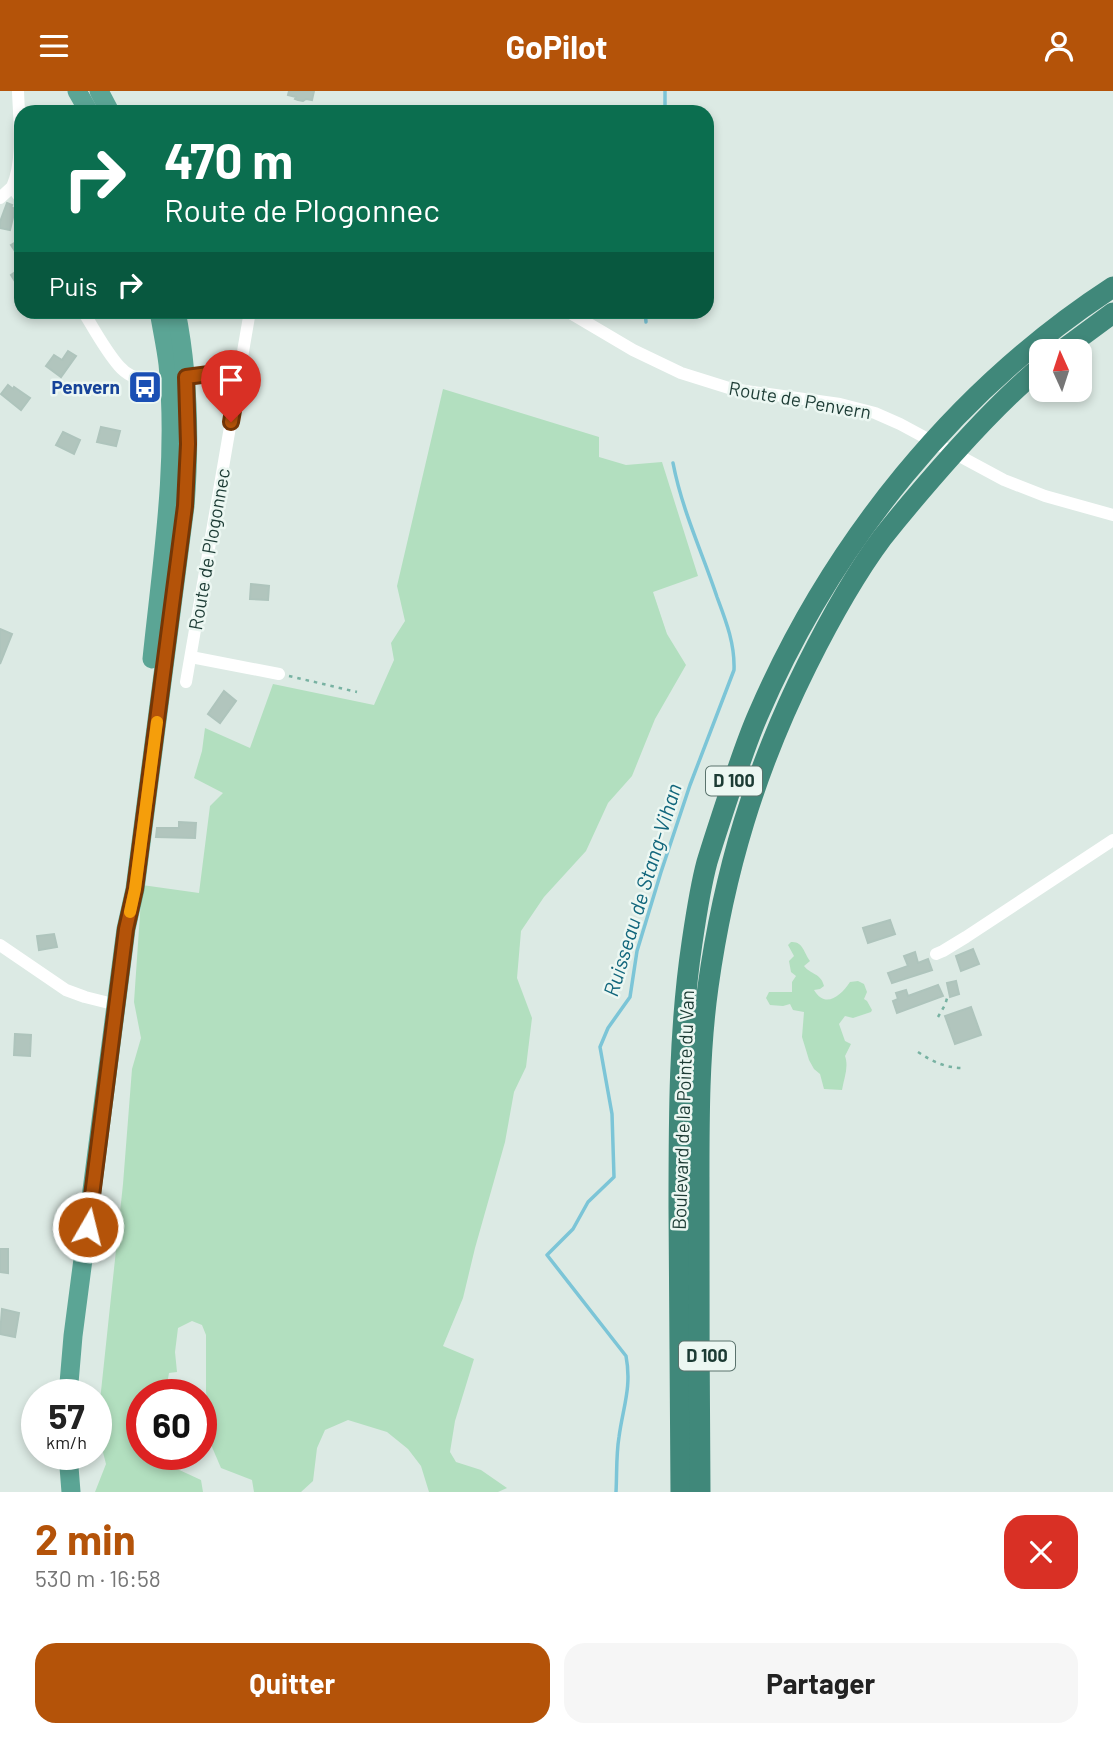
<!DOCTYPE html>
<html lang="fr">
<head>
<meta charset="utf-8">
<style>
  :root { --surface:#fff; --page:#f6f6f6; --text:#222; --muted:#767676; --accent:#b45309 }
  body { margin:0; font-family:Barlow,sans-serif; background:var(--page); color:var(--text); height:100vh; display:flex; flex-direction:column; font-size:26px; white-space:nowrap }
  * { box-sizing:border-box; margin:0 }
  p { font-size:23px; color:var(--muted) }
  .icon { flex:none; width:38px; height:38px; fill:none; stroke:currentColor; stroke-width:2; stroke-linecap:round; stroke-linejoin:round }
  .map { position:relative; height:1401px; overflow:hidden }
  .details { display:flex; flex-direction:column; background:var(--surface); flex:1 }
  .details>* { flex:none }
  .top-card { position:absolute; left:14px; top:14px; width:700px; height:214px; border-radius:21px; box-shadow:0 4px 10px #0003; background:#0b6e4f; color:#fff; overflow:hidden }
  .needle { width:46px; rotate:357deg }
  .controls { position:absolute; left:1029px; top:248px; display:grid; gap:14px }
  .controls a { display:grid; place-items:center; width:63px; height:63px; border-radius:14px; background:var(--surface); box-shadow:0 4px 10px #0003; font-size:35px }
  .speed { position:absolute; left:21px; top:1288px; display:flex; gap:14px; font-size:35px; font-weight:700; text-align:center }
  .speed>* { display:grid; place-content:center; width:91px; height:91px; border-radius:50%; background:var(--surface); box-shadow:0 4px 10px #0003; line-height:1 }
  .speed small { font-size:18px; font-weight:400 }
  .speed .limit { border:10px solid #d22; background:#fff; color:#111 }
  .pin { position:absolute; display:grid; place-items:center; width:60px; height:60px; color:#fff; margin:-72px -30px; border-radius:50% 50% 50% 0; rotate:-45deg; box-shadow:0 0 7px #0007 }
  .pin .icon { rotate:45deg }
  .me { position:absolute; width:77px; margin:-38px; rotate:8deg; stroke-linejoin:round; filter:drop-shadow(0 0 5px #0008) }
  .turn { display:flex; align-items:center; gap:24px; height:147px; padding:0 35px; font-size:32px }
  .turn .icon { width:91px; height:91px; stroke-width:2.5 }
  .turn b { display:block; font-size:49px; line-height:60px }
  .then { display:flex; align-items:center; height:66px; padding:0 35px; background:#0003; gap:14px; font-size:26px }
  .round { display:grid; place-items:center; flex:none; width:74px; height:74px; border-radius:21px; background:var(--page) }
  .summary { display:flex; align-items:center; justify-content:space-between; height:119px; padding:0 35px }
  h1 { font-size:42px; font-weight:700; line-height:52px; color:var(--accent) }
  .action { display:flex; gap:14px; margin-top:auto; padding:14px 35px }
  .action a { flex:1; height:80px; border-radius:21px; background:var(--accent); color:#fff; font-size:28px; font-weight:700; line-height:80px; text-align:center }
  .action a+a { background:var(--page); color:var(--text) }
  header { display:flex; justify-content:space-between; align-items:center; height:91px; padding:0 35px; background:var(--accent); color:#fff; font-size:32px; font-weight:700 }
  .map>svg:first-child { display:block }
  .green { fill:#b2dfbf }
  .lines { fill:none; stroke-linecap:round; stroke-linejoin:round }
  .stream { stroke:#7cc5d7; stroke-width:3.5 }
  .building { fill:#b1c5bd; stroke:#aec4bc; stroke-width:2 }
  .path { stroke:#78b2a2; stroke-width:2.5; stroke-dasharray:3.5 5; stroke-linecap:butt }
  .minor { stroke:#fff; stroke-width:12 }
  .primary { stroke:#5ba595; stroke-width:19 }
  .trunk { stroke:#40887a; stroke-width:21 }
  .route-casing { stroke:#753606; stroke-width:18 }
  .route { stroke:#b45309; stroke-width:12 }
  .slow { stroke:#f59e0b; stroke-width:12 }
  .labels { text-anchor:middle; stroke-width:5; stroke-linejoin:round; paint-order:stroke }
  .shield { fill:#ecf7f2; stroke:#5a736d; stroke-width:2 }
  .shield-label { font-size:18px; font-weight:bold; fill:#1c3b34 }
  .transit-label { font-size:19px; font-weight:bold; fill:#164399; stroke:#ecf7f2; text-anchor:end }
  .street-label { font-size:19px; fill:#1c3b34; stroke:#ecf7f2 }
  .water-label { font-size:21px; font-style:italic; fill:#11667c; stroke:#ecf7f2 }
</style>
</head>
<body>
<header><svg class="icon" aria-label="menu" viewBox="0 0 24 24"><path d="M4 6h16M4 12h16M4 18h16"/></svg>GoPilot<svg class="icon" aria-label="person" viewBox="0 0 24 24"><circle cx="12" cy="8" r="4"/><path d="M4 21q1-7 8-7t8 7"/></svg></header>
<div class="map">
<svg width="1113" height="1401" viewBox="0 0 1113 1401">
  <rect width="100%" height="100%" fill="#dceae4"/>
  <!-- green -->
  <g class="green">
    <path d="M443 298 599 346V366L626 374 662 371 698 485 653 501 667 543 686 574 655 628 632 685 608 712 586 760 544 806 521 840 517 887 532 927 526 976 514 1001 505 1051 475 1157 463 1207 443 1255 474 1268 455 1330 450 1361 456 1371 481 1379 507 1397 498 1401H429L421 1375 408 1358 387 1341 348 1329 325 1339 317 1357 313 1390 301 1401H254L252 1389 221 1377 212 1356 206 1300V1244L202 1234 192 1230 178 1237 175 1261 177 1281 169 1282 165 1304H142V1363H169L175 1377 201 1389 203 1401H95L106 1373 97 1338 123 1093 132 978 141 947 134 911 142 794 199 802 210 715 223 702 194 687 202 660 205 637 250 657 273 593 374 614 394 569 391 552 405 530 397 495Z"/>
    <path d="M791 851C803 850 804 862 810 870L804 875C811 884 821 882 824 895L820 898 814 899C825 918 841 905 850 891L858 890 864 893 867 901 864 908 867 910 872 919 871 921 853 927 845 925 839 933 845 950 851 953 845 965C849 976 844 987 842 999L824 998 820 983 814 978 809 969 806 959 802 946 804 921 793 919 790 913 783 915 770 914 766 907 769 901H792V891L796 885 791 881 789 870 794 865 788 854Z"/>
  </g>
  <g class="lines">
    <!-- stream -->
    <g class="stream">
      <path d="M665 21V0"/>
      <path d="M645 220 646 231"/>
      <path d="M616 1401C617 1383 616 1364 619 1346 623 1316 632 1296 626 1265L547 1164 573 1138 588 1111 614 1086 612 1023 600 956 608 937 630 906 637 860 661 781 690 694 734 579C735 553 726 530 717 506 702 461 682 419 673 372"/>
    </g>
  </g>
  <!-- building -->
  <g class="building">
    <path d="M289 0H314L312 9 306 8 303 10 298 9 295 8 296 6 288 4Z"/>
    <path d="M7 112 12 114 11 116 15 118 10 139 0 137V131Z"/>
    <path d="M21 148V169L11 154Z"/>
    <path d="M21 177V189L16 192 11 184Z"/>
    <path d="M68 260 76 265 61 286 46 275 54 264 62 269Z"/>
    <path d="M8 294 13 298 14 296 30 307 21 319 1 303Z"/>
    <path d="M101 336 120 340 116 355 97 351Z"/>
    <path d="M63 341 80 349 74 363 56 354Z"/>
    <path d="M251 493 269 495 268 509 250 508Z"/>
    <path d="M0 538 12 543 0 573Z"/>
    <path d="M224 600 236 610 220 632 208 623Z"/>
    <path d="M179 731 196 732 195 747 156 746 157 737H179Z"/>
    <path d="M890 829 895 843 868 852 863 837Z"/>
    <path d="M54 843 57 856 39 859 37 845Z"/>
    <path d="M973 858 979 873 961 880 956 865Z"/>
    <path d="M915 861 918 872 928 868 932 879 892 892 888 882 908 875 904 865Z"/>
    <path d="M956 890 959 903 950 906 947 892Z"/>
    <path d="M938 894 943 905 897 922 893 910 898 908 896 902 906 899 908 905Z"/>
    <path d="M971 916 981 944 955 953 945 925Z"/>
    <path d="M15 943 31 944 30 965 14 964Z"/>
    <path d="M0 1158H8V1182L0 1181Z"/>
    <path d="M2 1218 19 1222 15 1246 0 1243Z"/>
  </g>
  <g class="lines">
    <!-- path -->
    <g class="path">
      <path d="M289 585 357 601"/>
      <path d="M938 926 945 914 948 904"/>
      <path d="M918 961C933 971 946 977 963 977"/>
    </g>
    <!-- minor -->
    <g class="minor">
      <path d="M12 96C24 70 19 29 18 0"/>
      <path d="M0 107 12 96 21 108"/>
      <path d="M83 220C94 238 105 259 119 275 138 297 166 288 191 285 207 283 223 281 240 279"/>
      <path d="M567 220 633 259 681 282 732 298 840 313 875 322 900 333 1004 389 1045 405 1113 424"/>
      <path d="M191 566 279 583"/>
      <path d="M186 591 250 220"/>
      <path d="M0 854 66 899 85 906 117 914"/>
      <path d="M936 863 943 860 966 846 1113 749"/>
    </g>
    <!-- primary -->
    <g class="primary">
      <path d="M77 0 89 21"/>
      <path d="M99 0 110 21"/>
      <path d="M152 568C162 471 178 371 168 273 166 256 162 238 159 220"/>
      <path d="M68 1304 73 1245 126 838 135 798 185 415C190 350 189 285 176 220"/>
      <path d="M68 1363 71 1401"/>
    </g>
    <!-- trunk -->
    <g class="trunk">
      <path d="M1060 261 1113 222"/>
      <path d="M681 1401C680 1306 680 1211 679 1116 679 1027 679 939 692 852 696 825 700 797 707 771 714 748 722 724 730 700 739 675 747 649 758 624 832 452 956 298 1113 196"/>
      <path d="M700 1401C699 1305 699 1208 699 1112 699 1040 698 968 708 896 724 781 755 678 807 574 829 530 853 486 882 447 905 418 929 390 954 362 981 332 1009 302 1041 276"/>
    </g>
  </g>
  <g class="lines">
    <!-- route casing -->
    <g class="route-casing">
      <path id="route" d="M88 1136 126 838 135 798 185 415 188 353 186 286 240 279 231 331"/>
    </g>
    <!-- route -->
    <use href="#route" class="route"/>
    <!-- slow -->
    <path class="slow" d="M130 821 135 798 157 631"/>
  </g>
  <!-- icons -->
  <defs>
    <g id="bus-square" transform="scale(1.75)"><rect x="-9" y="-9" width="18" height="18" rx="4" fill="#1a4fb4" stroke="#ecf7f2"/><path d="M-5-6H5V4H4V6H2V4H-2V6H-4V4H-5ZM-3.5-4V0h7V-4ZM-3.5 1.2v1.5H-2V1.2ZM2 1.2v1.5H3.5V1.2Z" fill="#fff"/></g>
  </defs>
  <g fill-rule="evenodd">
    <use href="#bus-square" x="145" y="296"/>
  </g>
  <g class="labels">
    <!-- shield labels -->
    <g class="shield">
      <rect x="706" y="675.5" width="56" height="29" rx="5"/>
      <rect x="679" y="1250.5" width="56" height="29" rx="5"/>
    </g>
    <g class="shield-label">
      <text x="734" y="696">D 100</text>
      <text x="707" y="1271">D 100</text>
    </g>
    <!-- transit labels -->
    <g class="transit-label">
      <text x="120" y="303">Penvern</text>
    </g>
    <!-- street labels -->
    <g class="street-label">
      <text transform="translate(800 309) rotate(10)" y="7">Route de Penvern</text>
      <text transform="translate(209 458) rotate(-80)" y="7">Route de Plogonnec</text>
      <text transform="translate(683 1019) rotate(-88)" y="7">Boulevard de la Pointe du Van</text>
    </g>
    <!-- water labels -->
    <g class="water-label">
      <text transform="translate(643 799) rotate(-73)" y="7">Ruisseau de Stang-Vihan</text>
    </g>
  </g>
</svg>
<div class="controls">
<a><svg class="needle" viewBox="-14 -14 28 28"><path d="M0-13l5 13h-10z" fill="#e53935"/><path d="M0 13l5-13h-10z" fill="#767676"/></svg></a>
</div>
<div class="speed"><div>57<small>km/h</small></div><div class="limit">60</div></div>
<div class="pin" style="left:231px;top:331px;background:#d93025"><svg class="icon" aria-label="arrive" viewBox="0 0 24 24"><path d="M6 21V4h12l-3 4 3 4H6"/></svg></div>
<svg class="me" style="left:88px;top:1136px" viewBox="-20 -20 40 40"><circle r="17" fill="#b45309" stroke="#fff" stroke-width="3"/><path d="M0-11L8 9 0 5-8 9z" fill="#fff"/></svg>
<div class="top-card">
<div class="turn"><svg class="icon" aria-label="right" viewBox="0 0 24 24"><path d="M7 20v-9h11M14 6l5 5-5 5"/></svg><div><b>470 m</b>Route de Plogonnec</div></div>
<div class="then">Puis<svg class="icon" aria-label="right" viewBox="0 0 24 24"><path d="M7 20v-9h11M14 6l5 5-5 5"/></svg></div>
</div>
</div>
<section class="details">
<div class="summary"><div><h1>2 min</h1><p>530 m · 16:58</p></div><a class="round" style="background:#d93025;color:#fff"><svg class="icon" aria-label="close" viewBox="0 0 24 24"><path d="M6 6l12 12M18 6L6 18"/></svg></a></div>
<div class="action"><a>Quitter</a><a>Partager</a></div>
</section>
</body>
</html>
